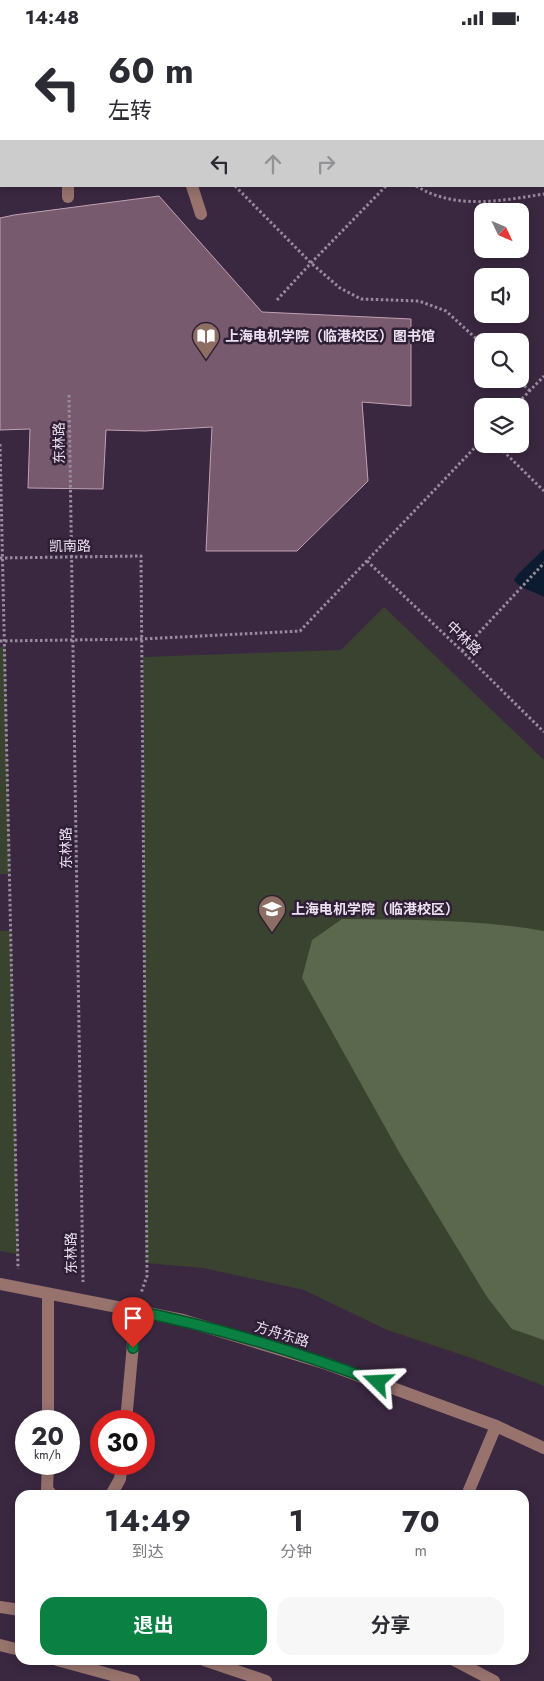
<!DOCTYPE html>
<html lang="zh">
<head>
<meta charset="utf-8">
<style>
  :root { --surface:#fff; --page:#f7f7f7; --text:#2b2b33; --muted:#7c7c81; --accent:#0b8043 }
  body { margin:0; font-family:Jost,"Noto Sans SC",sans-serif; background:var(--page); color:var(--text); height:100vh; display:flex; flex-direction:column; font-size:19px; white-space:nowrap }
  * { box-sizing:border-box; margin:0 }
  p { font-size:16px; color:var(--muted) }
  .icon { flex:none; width:28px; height:28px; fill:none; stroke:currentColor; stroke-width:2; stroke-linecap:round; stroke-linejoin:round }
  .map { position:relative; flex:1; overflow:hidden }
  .panel { position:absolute; left:15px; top:1455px; width:514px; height:175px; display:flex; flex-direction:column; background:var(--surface); border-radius:15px; box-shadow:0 2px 12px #0003 }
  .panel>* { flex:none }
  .hud { position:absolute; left:0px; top:0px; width:545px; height:152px; box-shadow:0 2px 12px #0003; background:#fff; color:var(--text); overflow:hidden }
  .needle { width:32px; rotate:134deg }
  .fabs { position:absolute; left:474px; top:168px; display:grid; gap:10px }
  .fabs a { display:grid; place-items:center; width:55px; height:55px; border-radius:10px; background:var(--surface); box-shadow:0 2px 12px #0003; font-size:25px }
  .speed { position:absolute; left:15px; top:1375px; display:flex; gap:10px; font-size:25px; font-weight:700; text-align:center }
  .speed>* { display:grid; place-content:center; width:65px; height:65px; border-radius:50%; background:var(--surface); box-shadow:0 2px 12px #0003; line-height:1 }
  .speed small { font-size:12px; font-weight:400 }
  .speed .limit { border:8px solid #d22; background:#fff; color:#111 }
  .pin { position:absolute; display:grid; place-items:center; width:42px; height:42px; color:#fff; margin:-51px -21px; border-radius:50% 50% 50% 0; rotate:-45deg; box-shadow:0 0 5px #0007 }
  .pin .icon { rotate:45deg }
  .me { position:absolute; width:55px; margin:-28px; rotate:291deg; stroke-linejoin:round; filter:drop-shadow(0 0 4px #0008) }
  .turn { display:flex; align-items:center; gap:18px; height:105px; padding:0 25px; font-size:22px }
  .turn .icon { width:65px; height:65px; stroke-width:2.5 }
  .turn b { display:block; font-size:35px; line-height:42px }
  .lanes { display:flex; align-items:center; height:48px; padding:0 25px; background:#0003; justify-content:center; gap:25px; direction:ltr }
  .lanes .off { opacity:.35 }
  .eta { display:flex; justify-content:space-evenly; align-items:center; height:85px; text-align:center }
  .eta b { font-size:30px; font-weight:700; line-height:35px }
  .primary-button { display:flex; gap:10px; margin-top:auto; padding:10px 25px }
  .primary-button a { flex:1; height:58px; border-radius:15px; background:var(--accent); color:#fff; font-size:20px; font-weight:700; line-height:58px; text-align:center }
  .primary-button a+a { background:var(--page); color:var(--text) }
  .status { display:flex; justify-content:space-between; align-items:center; height:35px; padding:0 25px; background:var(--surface); direction:ltr }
  .status svg { height:14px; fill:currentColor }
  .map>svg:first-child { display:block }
  .green { fill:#3a4330 }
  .forest { fill:#5b684d }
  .water { fill:#0c1b2f }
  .building { fill:#775a6d; stroke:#c1a1b6 }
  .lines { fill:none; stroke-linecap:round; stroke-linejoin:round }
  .path { stroke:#998b9e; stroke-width:3; stroke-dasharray:2.5 2.5; stroke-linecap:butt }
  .minor { stroke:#98736e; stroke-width:12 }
  .route-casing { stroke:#07532c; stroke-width:12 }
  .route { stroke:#0b8043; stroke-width:9 }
  .labels { text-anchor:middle; stroke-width:5; stroke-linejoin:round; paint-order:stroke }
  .poi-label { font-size:14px; font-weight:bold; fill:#ebe0ef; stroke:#2f1f36; text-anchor:start }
  .street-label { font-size:14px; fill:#ebe0ef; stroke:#2f1f36 }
</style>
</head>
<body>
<div class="status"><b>14:48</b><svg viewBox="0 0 49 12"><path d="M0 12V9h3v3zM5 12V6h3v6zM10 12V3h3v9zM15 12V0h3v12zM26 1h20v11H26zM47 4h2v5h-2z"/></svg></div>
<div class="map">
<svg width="544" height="1646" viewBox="0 0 544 1646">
  <rect width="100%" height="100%" fill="#3a2840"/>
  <!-- green -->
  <g class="green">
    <path d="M384 572 544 725V1351L474 1324 387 1295 304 1255 203 1233 146 1228 143 622 341 615Z"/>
    <path d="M0 612H5L10 839H0Z"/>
    <path d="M0 896H11L18 1219 0 1216Z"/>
  </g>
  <!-- forest -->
  <path class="forest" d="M342 884C409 885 478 884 544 896V1305L512 1294 487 1262 399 1117 302 943 312 905Z"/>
  <!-- water -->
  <path class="water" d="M544 514V562C534 556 521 555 514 545L518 539Z"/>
  <!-- building -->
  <path class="building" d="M159 161 262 277 411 284V371L362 367 368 446 297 516H206L212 392 145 396 106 395 103 454 28 453 30 394 0 395V183L14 180Z"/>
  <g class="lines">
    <!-- path -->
    <g class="path">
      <path d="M0 99H1"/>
      <path d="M235 151 311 228 340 253 361 264 419 266 446 276 482 309"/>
      <path d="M416 151C456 175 500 166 544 159"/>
      <path d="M277 265 311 228 386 151"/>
      <path d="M517 344 530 356"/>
      <path d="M69 360 83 1247"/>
      <path d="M515 371 544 341"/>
      <path d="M0 409 18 1234"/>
      <path d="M496 409 544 456"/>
      <path d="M0 523 141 521 147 1241 141 1258"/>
      <path d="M367 526 462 616 544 697"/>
      <path d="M0 606 142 604 300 596 482 405"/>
      <path d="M462 616 544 528"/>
    </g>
    <!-- minor -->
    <g class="minor">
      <path d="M0 33H1"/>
      <path d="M68 151V162"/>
      <path d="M192 151 201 179"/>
      <path d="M0 1249 183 1285 327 1329 496 1391 544 1413"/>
      <path d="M48 1386V1259"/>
      <path d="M126 1386 136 1276"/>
      <path d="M48 1429 47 1454 52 1460"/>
      <path d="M111 1460 120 1444 122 1429"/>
      <path d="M467 1460 496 1391"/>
      <path d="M0 1572 20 1575"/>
      <path d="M0 1610 20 1615"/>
      <path d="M57 1625 134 1646"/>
      <path d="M204 1625 266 1646"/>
      <path d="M454 1625 494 1646"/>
    </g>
  </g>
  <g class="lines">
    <!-- route casing -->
    <g class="route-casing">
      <path id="route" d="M133 1313 136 1276C218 1292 300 1318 378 1347"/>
    </g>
    <!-- route -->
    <use href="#route" class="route"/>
  </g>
  <!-- icons -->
  <defs>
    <g id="library-pin" transform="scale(1.4375)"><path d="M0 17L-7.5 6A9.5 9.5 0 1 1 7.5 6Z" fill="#8d6e63" stroke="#2f1f36"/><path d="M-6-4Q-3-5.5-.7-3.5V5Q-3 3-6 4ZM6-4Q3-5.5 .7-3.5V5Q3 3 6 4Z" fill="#fff"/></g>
    <g id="university-pin" transform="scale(1.4375)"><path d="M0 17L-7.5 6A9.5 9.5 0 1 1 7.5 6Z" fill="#8d6e63" stroke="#2f1f36"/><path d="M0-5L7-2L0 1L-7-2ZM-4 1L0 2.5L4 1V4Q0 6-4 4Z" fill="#fff"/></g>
  </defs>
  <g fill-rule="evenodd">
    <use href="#library-pin" x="206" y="301"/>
    <use href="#university-pin" x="272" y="874"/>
  </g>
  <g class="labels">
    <!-- poi labels -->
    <g class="poi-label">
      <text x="225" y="306">上海电机学院（临港校区）图书馆</text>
      <text x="291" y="879">上海电机学院（临港校区）</text>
    </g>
    <!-- street labels -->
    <g class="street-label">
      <text transform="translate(59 408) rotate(-91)" y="5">东林路</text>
      <text transform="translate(70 511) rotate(-1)" y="5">凯南路</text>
      <text transform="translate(464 603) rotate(44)" y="5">中林路</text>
      <text transform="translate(66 813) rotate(-91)" y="5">东林路</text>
      <text transform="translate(71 1218) rotate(-91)" y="5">东林路</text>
      <text transform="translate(282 1299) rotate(17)" y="5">方舟东路</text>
    </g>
  </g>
</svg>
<div class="fabs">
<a><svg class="needle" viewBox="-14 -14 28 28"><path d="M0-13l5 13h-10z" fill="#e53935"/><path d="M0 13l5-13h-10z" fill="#7c7c81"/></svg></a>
<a><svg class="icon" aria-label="sound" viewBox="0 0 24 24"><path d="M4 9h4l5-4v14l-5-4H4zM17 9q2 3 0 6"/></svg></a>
<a><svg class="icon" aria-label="search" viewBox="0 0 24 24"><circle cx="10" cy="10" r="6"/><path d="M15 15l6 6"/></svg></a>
<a><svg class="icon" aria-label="layers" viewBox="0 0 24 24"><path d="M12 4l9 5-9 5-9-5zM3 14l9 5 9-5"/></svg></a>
</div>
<div class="speed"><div>20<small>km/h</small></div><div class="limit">30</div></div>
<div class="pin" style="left:133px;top:1313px;background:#d93025"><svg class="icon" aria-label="arrive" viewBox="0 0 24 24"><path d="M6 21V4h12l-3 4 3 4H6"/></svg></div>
<svg class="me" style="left:378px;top:1347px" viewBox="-20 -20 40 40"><path d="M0-17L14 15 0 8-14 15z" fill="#0b8043" stroke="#fff" stroke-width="4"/></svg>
<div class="hud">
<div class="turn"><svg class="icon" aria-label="left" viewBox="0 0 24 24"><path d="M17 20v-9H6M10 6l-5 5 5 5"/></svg><div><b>60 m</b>左转</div></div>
<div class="lanes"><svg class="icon" aria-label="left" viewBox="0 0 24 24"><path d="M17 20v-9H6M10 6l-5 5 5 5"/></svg><svg class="icon off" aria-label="ahead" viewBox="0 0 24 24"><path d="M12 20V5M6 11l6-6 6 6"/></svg><svg class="icon off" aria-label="right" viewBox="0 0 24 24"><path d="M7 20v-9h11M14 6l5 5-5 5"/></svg></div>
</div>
<section class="panel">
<div class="eta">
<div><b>14:49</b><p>到达</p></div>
<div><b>1</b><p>分钟</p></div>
<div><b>70</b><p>m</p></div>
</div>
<div class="primary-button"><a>退出</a><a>分享</a></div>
</section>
</div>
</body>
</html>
